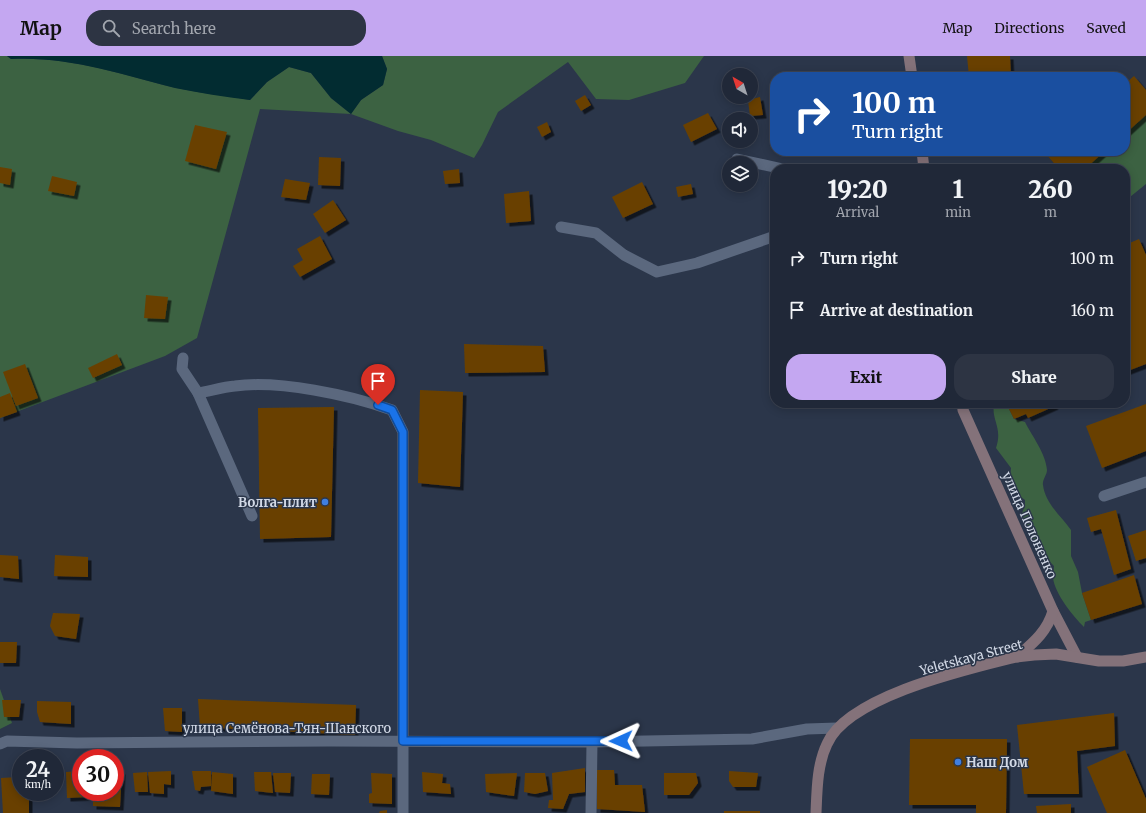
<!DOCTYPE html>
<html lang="en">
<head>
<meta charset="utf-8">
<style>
  :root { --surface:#202838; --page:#2d3443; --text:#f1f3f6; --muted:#a2a6ae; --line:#3d4453; --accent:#c4a7f1 }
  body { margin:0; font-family:Merriweather,serif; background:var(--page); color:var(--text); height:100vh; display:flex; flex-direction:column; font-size:15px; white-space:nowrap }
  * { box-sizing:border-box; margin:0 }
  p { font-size:13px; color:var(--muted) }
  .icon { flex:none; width:22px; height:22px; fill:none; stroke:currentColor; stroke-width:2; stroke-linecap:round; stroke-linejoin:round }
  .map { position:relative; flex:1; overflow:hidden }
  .side { position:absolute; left:770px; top:108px; width:360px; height:244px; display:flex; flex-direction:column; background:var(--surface); border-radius:16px; box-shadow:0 2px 10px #0003,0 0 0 1px var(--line) }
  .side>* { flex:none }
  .hud { position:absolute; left:770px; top:16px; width:360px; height:84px; border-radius:16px; box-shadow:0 2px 10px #0003,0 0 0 1px var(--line); background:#1a4fa0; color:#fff; overflow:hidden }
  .needle { width:26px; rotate:321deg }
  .fabs { position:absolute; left:722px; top:12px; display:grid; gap:8px }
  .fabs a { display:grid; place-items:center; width:36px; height:36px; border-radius:50%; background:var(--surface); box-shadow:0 2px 10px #0003,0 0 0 1px var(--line); font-size:20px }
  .speed { position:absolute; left:12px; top:693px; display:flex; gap:8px; font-size:20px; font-weight:700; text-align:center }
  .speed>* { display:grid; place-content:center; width:52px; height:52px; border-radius:50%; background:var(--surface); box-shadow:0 2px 10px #0003,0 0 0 1px var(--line); line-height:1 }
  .speed small { font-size:10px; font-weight:400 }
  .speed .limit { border:6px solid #d22; background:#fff; color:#111 }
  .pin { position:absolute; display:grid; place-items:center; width:34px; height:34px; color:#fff; margin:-41px -17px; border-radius:50% 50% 50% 0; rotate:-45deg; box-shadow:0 0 4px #0007 }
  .pin .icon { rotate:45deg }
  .me { position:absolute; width:44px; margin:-22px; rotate:269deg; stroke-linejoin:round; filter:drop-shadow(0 0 3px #0008) }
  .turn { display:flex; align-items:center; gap:14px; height:84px; padding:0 16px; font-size:18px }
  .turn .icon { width:52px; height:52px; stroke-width:2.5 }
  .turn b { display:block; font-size:28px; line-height:34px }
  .eta { display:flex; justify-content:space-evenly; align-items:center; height:68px; text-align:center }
  .eta b { font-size:24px; font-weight:800; line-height:28px }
  .action { display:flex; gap:8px; margin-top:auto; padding:8px 16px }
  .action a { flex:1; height:46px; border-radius:16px; background:var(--accent); color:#111; font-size:16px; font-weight:800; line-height:46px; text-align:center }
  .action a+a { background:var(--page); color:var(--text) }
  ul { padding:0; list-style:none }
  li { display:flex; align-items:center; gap:12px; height:52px; padding:0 16px }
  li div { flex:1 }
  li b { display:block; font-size:15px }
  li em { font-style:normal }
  header { display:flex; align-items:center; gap:24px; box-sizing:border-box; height:56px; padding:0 20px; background:var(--accent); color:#111 }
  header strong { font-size:19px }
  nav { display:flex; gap:22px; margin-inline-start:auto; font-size:14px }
  .search { width:280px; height:36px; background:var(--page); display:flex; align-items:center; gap:10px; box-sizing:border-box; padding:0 14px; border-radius:16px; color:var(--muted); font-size:15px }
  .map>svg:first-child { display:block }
  .green { fill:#3c6242 }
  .water { fill:#022c31 }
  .building { fill:#694100; filter:url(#shadow) }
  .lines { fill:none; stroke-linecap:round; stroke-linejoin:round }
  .minor { stroke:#5b687e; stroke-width:11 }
  .secondary { stroke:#84727a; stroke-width:11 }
  .route-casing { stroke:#114b97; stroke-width:10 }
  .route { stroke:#1a73e8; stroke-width:7 }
  .shop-dot { fill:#3f7fe0; stroke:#2b364a; stroke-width:1.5 }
  .labels { text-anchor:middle; stroke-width:3; stroke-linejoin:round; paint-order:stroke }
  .poi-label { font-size:13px; font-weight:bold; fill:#d2d9e6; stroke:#2b364a; text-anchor:end }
  .street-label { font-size:13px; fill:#d2d9e6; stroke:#2b364a }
</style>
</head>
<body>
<header>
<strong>Map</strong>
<div class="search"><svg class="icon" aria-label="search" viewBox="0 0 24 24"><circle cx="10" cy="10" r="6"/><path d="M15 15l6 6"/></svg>Search here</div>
<nav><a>Map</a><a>Directions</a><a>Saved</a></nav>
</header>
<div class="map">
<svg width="1146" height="757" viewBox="0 0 1146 757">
  <defs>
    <filter id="shadow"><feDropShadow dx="3.5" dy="3.5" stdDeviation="0" flood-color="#0009"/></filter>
  </defs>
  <rect width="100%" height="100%" fill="#2b364a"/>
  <!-- green -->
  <g class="green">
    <path d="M0 0H7L11 3C67 0 118 17 172 31 197 37 224 39 250 44L267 26 289 11 311 17 331 42 351 58 361 44 383 29 387 13 382 0H704L685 27 629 44 596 43 568 6 498 56 482 89 474 102 431 84 398 75 351 58 260 53 197 282 165 300 0 362Z"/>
    <path d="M1146 59V128L1125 145V113H1085L1105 95H1125V78Z"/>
    <path d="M994 347H1006L1014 363 1025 366C1032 380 1046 398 1047 414 1047 419 1042 424 1043 429 1045 447 1061 460 1071 474V500L1078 516 1082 537 1091 564 1085 566 1084 571C1073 560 1055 538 1053 522 1052 519 1054 513 1054 510 1038 495 1029 479 1021 459L1025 450V444L1009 432 1011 412 996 392C1003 371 991 365 994 347Z"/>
    <path d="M0 633 12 667 0 673Z"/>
  </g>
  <!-- water -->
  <path class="water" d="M7 0H382L387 13 383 29 361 44 351 58 331 42 311 17 289 11 267 26 250 44C224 41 200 37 175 32 120 18 68 0 11 3Z"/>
  <!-- building -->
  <g class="building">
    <path d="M967 0H1010L1011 21H969Z"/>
    <path d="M1134 20 1146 34V59L1125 78V28Z"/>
    <path d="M585 39 591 49 581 55 575 45Z"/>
    <path d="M760 41 763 59 750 60 748 44Z"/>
    <path d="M708 57 717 73 691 86 683 69Z"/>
    <path d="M547 66 551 76 542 81 537 71Z"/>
    <path d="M195 69 227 76 216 113 185 105Z"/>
    <path d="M1049 95H1105L1085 113H1059L1046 98Z"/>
    <path d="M319 101 341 102 340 130 318 129Z"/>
    <path d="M0 111 12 113 10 129 0 127Z"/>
    <path d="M459 113 460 127 445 128 443 115Z"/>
    <path d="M52 120 77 126 74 140 48 135Z"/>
    <path d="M285 123 310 127 306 144 281 141Z"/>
    <path d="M642 126 653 148 623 162 612 141Z"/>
    <path d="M691 128 693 138 678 141 676 131Z"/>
    <path d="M529 135 531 165 506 167 504 138Z"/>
    <path d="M333 144 346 164 325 177 313 158Z"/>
    <path d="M320 180 332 203 300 221 293 210 303 204 297 193Z"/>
    <path d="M1139 183 1146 199V308L1125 316V189Z"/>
    <path d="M146 239 168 241 165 263 144 262Z"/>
    <path d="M464 288 543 290 545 316 465 317Z"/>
    <path d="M117 298 122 309 93 322 88 312Z"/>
    <path d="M25 308 38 342 16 350 3 316Z"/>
    <path d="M420 334 463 336 460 431 418 427Z"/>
    <path d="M10 337 17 356 0 362V341Z"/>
    <path d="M1006 347H1053L1055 350 1028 362 1026 358 1014 363Z"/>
    <path d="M1146 348V395L1102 412 1086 370Z"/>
    <path d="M334 351 331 481 260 483 258 352Z"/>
    <path d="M1116 454 1131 513 1114 519 1101 473 1091 476 1087 462Z"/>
    <path d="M1146 474V502L1136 505 1128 480Z"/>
    <path d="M0 499 18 500 19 523 0 521Z"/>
    <path d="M55 499 88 501V521L54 520Z"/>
    <path d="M1134 519 1142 548 1091 564 1082 537Z"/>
    <path d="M53 557 80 558 76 583 55 580 50 570Z"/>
    <path d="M0 586H17L16 607H0Z"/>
    <path d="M198 643 356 649 355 679 200 671Z"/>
    <path d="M2 644H21L19 661H4Z"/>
    <path d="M37 645 71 646V668L40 666 37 656Z"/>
    <path d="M163 652H182V676L165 675Z"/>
    <path d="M1114 657 1115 690 1077 695 1079 738H1024L1017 669Z"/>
    <path d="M910 683H1007L1006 757H976V749H909Z"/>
    <path d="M1125 694 1146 743V757H1107L1087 711Z"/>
    <path d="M585 712V736L569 738 563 753 548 752 549 744H553L552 717Z"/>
    <path d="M597 714H614L615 729H642L645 756 597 753Z"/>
    <path d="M81 715V736H88V741L67 742 66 716Z"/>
    <path d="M115 715H122L120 751 93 750V736H115Z"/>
    <path d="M171 715V729L164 728V738L150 737 148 716Z"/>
    <path d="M192 715H211V730L201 731 200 735 195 734Z"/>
    <path d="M729 715 758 717 756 731H733L729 725Z"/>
    <path d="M147 716 148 736H135L133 717Z"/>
    <path d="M212 716 233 718V738L211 735Z"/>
    <path d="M254 716H271L273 737 255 735Z"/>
    <path d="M422 716 443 718 442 727 450 728 451 738 423 736Z"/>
    <path d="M273 717H291L290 737 275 736Z"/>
    <path d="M371 717 392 718V748L369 747V738L372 737Z"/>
    <path d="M517 717 514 740 486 736 485 718Z"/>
    <path d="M525 717H545L548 735 535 738 524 736Z"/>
    <path d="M664 717H696L698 727 689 739H664Z"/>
    <path d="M312 718H330L329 739 311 738Z"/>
    <path d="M19 721 21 735 29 736V757H3L1 722Z"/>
    <path d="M1071 748V757H1037L1036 750Z"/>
    <path d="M387 754V757H379L380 755Z"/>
    <rect x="724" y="755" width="36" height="2"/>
  </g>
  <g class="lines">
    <!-- minor -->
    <g class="minor">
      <path d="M737 103 783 113"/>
      <path d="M561 171 596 177 624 199 657 216 697 207 775 180"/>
      <path d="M183 302 182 313 198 337 252 460"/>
      <path d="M198 337C210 335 223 331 235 330 279 324 350 339 392 354L403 376V757"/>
      <path d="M1104 440 1146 426"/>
      <path d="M0 688 7 685 77 687 329 685 592 686 752 683 807 673 837 672"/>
      <path d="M591 757 592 686"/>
    </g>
    <!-- secondary -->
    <g class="secondary">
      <path d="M909 0 912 21"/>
      <path d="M922 95 924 113"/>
      <path d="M962 347 963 354 1053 555 1077 601"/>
      <path d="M1017 601C1033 587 1047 576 1053 555"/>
      <path d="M816 757C817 734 817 709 827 688 848 640 968 613 1016 601L1034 599 1056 598 1099 605H1123L1146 601"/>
    </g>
  </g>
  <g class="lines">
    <!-- route casing -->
    <g class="route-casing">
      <path id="route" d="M378 349 392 354 403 376V685H621"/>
    </g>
    <!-- route -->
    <use href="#route" class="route"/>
  </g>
  <!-- markers -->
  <g class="shop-dot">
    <circle cx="325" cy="446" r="4"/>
    <circle cx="958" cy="706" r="4"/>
  </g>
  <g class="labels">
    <!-- poi labels -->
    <g class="poi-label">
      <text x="317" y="451">Волга-плит</text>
      <text x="966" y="711" text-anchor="start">Наш Дом</text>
    </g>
    <!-- street labels -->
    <g class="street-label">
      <text transform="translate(1030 469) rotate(66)" y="5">улица Полоненко</text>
      <text transform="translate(971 601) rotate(-15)" y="5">Yeletskaya Street</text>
      <text x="287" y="677">улица Семёнова-Тян-Шанского</text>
    </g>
  </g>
</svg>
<div class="fabs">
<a><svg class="needle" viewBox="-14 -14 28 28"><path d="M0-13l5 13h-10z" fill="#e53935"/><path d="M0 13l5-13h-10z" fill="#a2a6ae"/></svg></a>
<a><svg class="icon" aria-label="sound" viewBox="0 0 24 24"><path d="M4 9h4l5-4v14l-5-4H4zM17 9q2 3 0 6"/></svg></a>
<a><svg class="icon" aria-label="layers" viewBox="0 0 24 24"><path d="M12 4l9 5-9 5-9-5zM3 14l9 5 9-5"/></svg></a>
</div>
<div class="speed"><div>24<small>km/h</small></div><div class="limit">30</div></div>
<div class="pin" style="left:378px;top:349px;background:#d93025"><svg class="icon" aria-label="arrive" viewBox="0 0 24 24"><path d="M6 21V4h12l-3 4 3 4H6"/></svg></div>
<svg class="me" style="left:621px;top:685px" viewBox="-20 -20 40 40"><path d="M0-17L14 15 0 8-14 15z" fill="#1a73e8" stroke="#fff" stroke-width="4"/></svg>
<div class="hud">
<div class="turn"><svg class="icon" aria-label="right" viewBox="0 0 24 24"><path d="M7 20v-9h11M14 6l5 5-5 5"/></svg><div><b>100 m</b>Turn right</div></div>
</div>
<section class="side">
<div class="eta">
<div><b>19:20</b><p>Arrival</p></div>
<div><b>1</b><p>min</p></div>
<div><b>260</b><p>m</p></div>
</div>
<ul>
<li><svg class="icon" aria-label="right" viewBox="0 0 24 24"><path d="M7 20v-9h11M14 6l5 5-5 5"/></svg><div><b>Turn right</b></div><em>100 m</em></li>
<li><svg class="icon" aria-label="arrive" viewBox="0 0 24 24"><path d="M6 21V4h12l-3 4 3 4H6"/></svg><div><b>Arrive at destination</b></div><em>160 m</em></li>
</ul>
<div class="action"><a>Exit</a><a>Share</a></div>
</section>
</div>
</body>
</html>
